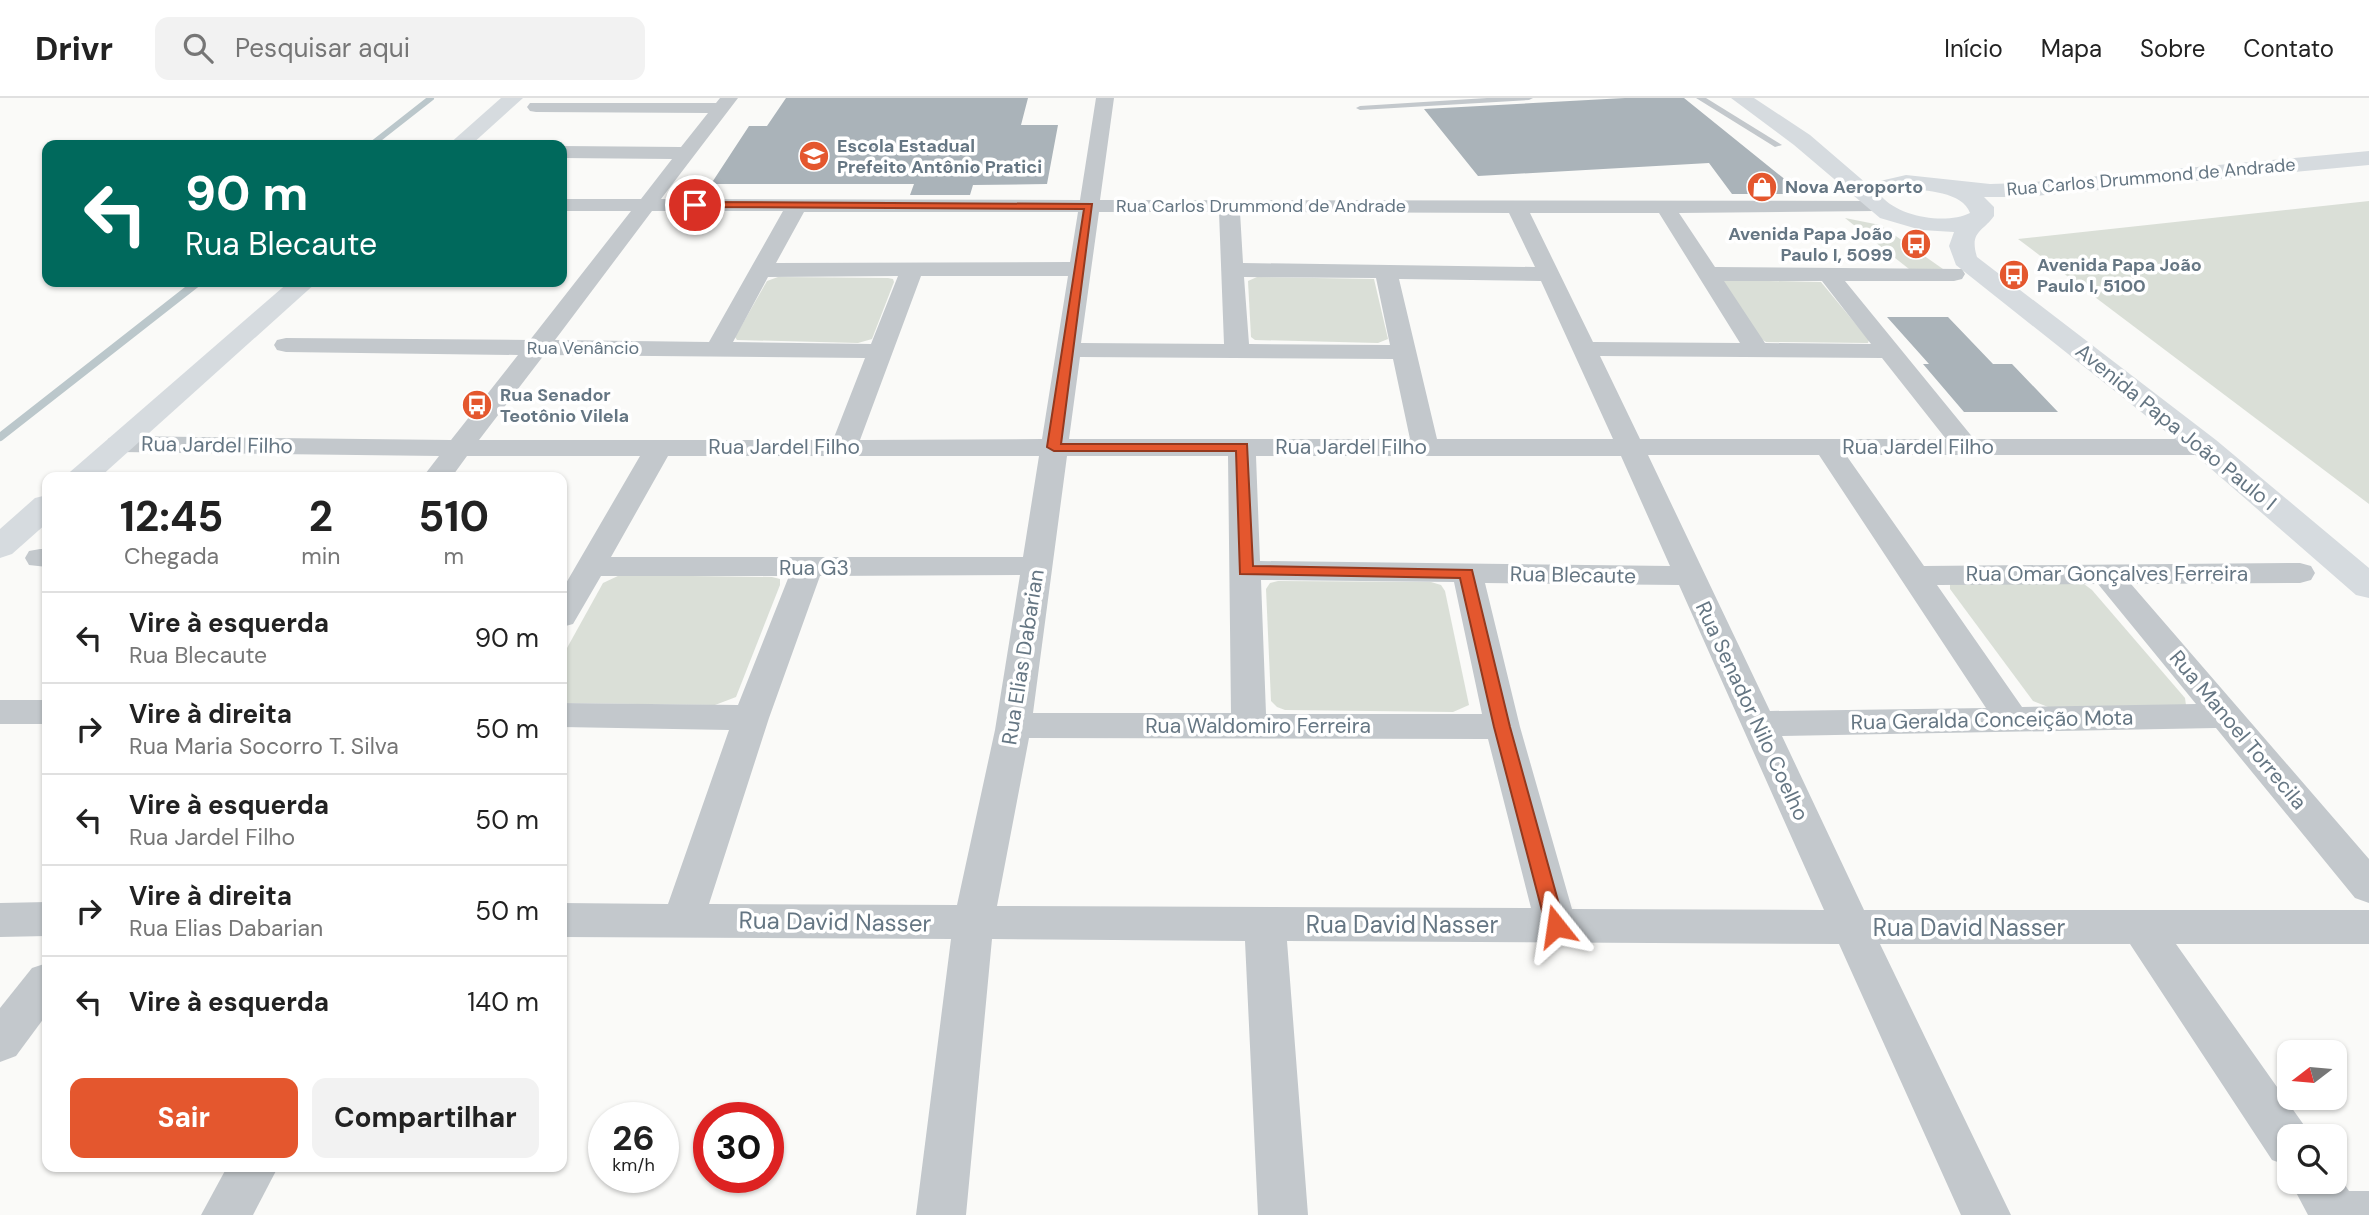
<!DOCTYPE html>
<html lang="pt">
<head>
<meta charset="utf-8">
<style>
  :root { --surface:#fff; --page:#f2f2f2; --text:#222; --muted:#767676; --line:#e0e0e0; --accent:#e4572e }
  body { margin:0; font-family:"DM Sans",sans-serif; background:var(--page); color:var(--text); height:100vh; display:flex; flex-direction:column; font-size:26px; white-space:nowrap }
  * { box-sizing:border-box; margin:0 }
  p { font-size:23px; color:var(--muted) }
  .icon { flex:none; width:38px; height:38px; fill:none; stroke:currentColor; stroke-width:2; stroke-linecap:round; stroke-linejoin:round }
  .map { position:relative; flex:1; overflow:hidden }
  .side { position:absolute; left:42px; top:374px; width:525px; height:700px; display:flex; flex-direction:column; background:var(--surface); border-radius:14px; box-shadow:0 2px 5px #0004 }
  .side>* { flex:none }
  .top-card { position:absolute; left:42px; top:42px; width:525px; height:147px; border-radius:14px; box-shadow:0 2px 5px #0004; background:#00695c; color:#fff; overflow:hidden }
  .needle { width:46px; rotate:254deg }
  .tools { position:absolute; left:2277px; top:942px; display:grid; gap:14px }
  .tools a { display:grid; place-items:center; width:70px; height:70px; border-radius:14px; background:var(--surface); box-shadow:0 2px 5px #0004; font-size:35px }
  .speed { position:absolute; left:588px; top:1004px; display:flex; gap:14px; font-size:35px; font-weight:700; text-align:center }
  .speed>* { display:grid; place-content:center; width:91px; height:91px; border-radius:50%; background:var(--surface); box-shadow:0 2px 5px #0004; line-height:1 }
  .speed small { font-size:18px; font-weight:400 }
  .speed .limit { border:10px solid #d22; background:#fff; color:#111 }
  .pin { position:absolute; display:grid; place-items:center; width:60px; height:60px; color:#fff; margin:-30px; border:4px solid #fff; border-radius:50%; box-shadow:0 2px 7px #0007 }
  .me { position:absolute; width:77px; margin:-38px; rotate:345deg; stroke-linejoin:round; filter:drop-shadow(0 0 5px #0008) }
  .turn { display:flex; align-items:center; gap:24px; height:147px; padding:0 28px; font-size:32px }
  .turn .icon { width:91px; height:91px; stroke-width:2.5 }
  .turn b { display:block; font-size:49px; line-height:60px }
  .eta { display:flex; justify-content:space-evenly; align-items:center; height:119px; text-align:center }
  .eta b { font-size:42px; font-weight:700; line-height:49px }
  .button { display:flex; gap:14px; margin-top:auto; padding:14px 28px }
  .button a { flex:1; height:80px; border-radius:14px; background:var(--accent); color:#fff; font-size:28px; font-weight:700; line-height:80px; text-align:center }
  .button a+a { background:var(--page); color:var(--text) }
  ul { padding:0; list-style:none }
  li { display:flex; align-items:center; gap:21px; height:91px; padding:0 28px; border-top:2px solid var(--line) }
  li div { flex:1 }
  li b { display:block; font-size:26px }
  li em { font-style:normal }
  header { display:flex; align-items:center; gap:42px; box-sizing:border-box; height:98px; padding:0 35px; background:var(--surface); border-bottom:2px solid var(--line) }
  header strong { font-size:33px }
  nav { display:flex; gap:38px; margin-inline-start:auto; font-size:24px }
  .search { width:490px; height:63px; background:var(--page); display:flex; align-items:center; gap:18px; box-sizing:border-box; padding:0 24px; border-radius:14px; color:var(--muted); font-size:26px }
  .map>svg:first-child { display:block }
  .green { fill:#dadfd7 }
  .lines { fill:none; stroke-linecap:round; stroke-linejoin:round }
  .stream-far1 { stroke:#bbc7cb; stroke-width:6 }
  .stream { stroke:#bbc7cb; stroke-width:8 }
  .building { fill:#aab3b9 }
  .lane { fill:#c3c8cc; fill-rule:evenodd }
  .street { fill:#c3c8cc; fill-rule:evenodd }
  .secondary { fill:#d6dbdf; fill-rule:evenodd }
  .route { fill:#e4572e; stroke:#94391e; stroke-width:2 }
  .labels { text-anchor:middle; stroke-width:7; stroke-linejoin:round; paint-order:stroke }
  .far-poi-label { font-size:18px; font-weight:bold; fill:#657683; stroke:#fff; text-anchor:start }
  .far-street-label { font-size:18px; fill:#657683; stroke:#fff }
  .street-label { font-size:21px; fill:#657683; stroke:#fff }
  .near-street-label { font-size:24px; fill:#657683; stroke:#fff }
</style>
</head>
<body>
<header>
<strong>Drivr</strong>
<div class="search"><svg class="icon" aria-label="search" viewBox="0 0 24 24"><circle cx="10" cy="10" r="6"/><path d="M15 15l6 6"/></svg>Pesquisar aqui</div>
<nav><a>Início</a><a>Mapa</a><a>Sobre</a><a>Contato</a></nav>
</header>
<div class="map">
<svg width="2369" height="1117" viewBox="0 0 2369 1117">
  <rect width="100%" height="100%" fill="#fafaf8"/>
  <!-- green -->
  <g class="green">
    <path d="M2369 103V406L2018 141Z"/>
    <path d="M1845 120 1880 127 1943 171H1909Z"/>
    <path d="M778 179 888 180 893 181 894 184 872 241 858 245 737 242 735 239 767 183Z"/>
    <path d="M1257 179 1374 181 1388 241 1378 245 1255 242 1251 239 1248 183Z"/>
    <path d="M1724 182 1821 184 1869 242 1868 245 1766 244 1761 241 1723 185Z"/>
    <path d="M620 477 772 479 780 481V487L736 599 715 607 562 605V559L603 485Z"/>
    <path d="M1278 483 1431 484 1441 487 1445 493 1469 607 1453 614 1285 612 1277 609 1271 603 1266 491 1270 485Z"/>
    <path d="M1950 485 2084 486 2092 492 2185 600 2186 607 2053 611 2033 603 1950 491Z"/>
  </g>
  <g class="lines">
    <!-- stream-far1 -->
    <path class="stream-far1" d="M371 47 431 0"/>
    <!-- stream -->
    <path class="stream" d="M0 339 198 184"/>
  </g>
  <!-- building -->
  <g class="building">
    <path d="M786 0H1028L1021 27H1058L1047 86 973 87 970 97H910L914 86H711L749 28H767Z"/>
    <path d="M1625 0H1684L1803 96H1732L1709 65 1478 78 1424 11Z"/>
    <path d="M1887 219H1948L1993 266H2012L2058 314H1964L1923 266H1929Z"/>
  </g>
  <g class="lines">
    <!-- lane -->
    <g class="lane">
      <path d="M1487 0H1533L1529 2 1360 12 1356 10 1360 8Z"/>
      <path d="M1696 0H1706L1782 47 1775 49Z"/>
    </g>
    <!-- street -->
    <g class="street">
      <path d="M720 0H738L661 101 1080 102 1096 0H1114L1100 102 1882 103 1885 107 1882 111 1875 113 1679 115 1715 169 1962 171 1965 176 1962 181 1954 183H1845L1974 341H2205L2215 343 2219 349 2215 355 2205 357H1846L1924 468 2300 465 2311 468 2315 475 2311 482 2300 485 2131 486 2369 761V805L2355 800 2216 630 1782 638 1864 812H2369V846H2176L2306 1030 2309 1038H2289V1068L2272 1062 2130 846H1880L2011 1117H1961L1839 846 1287 843 1308 1117H1258L1245 843 992 841 966 1117H916L951 841 562 839V805L668 806 729 632 562 629V605L738 607 789 478H601L573 526 562 529V492L640 358H467L451 380H422L439 358 119 354 109 352 105 346 109 340 119 338 451 342 518 257 286 254 277 252 274 247 277 242 286 240 530 242 631 113H562V101H641L672 61 562 60V48L681 49 708 15 536 14 530 13 527 9 530 5H716ZM652 113H783L709 244 555 242ZM804 114H1078L1070 164 776 165ZM1099 114H1219L1224 246 1081 245ZM1240 114 1509 115 1535 169 1243 165ZM1530 115H1659L1740 245 1593 244ZM898 178 871 246 733 244 768 179ZM921 178H1068L1042 341 860 342ZM1244 179 1376 180 1390 247 1249 246ZM1399 181 1541 183 1613 341H1437ZM1724 183H1822L1871 246 1765 245ZM544 257 865 260 833 342H479ZM1600 258 1882 260 1946 341H1640ZM1080 259 1393 261 1410 341H1069ZM1648 357H1819L1986 610 1770 613ZM668 358H1039L1023 459H611ZM1067 358H1228L1231 615H1033ZM1256 358H1621L1670 468 1260 463ZM1020 477 995 632 957 807 709 806 769 620 820 478ZM1261 482 1454 484 1482 616H1266ZM1485 485 1679 487 1824 812 1572 811 1520 629ZM2098 486 2196 606 2022 609 1937 487ZM1029 640 1488 641 1531 810 997 808Z"/>
      <path d="M40 451H47V469L29 467 25 460 29 453Z"/>
      <rect x="0" y="602" width="47" height="24"/>
      <path d="M47 804V838L0 839V805Z"/>
      <path d="M47 865V916L16 958 0 964V910L32 870Z"/>
      <path d="M227 1069H278L253 1117H201Z"/>
      <path d="M2334 1071 2349 1093H2369V1117H2308L2290 1083H2334Z"/>
    </g>
    <!-- secondary -->
    <g class="secondary">
      <path d="M501 0H523L471 47H448Z"/>
      <path d="M1731 0H1754L1810 37 1867 86 1906 77 1990 86 2023 85 2369 53V67L2023 99H1984L1994 109V118C1983 134 1969 133 1977 159L2216 342 2369 470V500L2356 497 2194 356 1956 167 1949 148 1954 134 1921 132 1880 120 1794 47ZM1906 91C1925 92 1963 94 1970 115 1946 127 1899 119 1881 98L1884 95Z"/>
      <path d="M289 184H317L99 380H63Z"/>
      <path d="M47 397V425L12 456 0 460V431L35 400Z"/>
    </g>
  </g>
  <!-- route -->
  <path class="route" d="M695 104 1092 106 1061 346H1247L1253 468 1472 472 1510 629 1565 828 1563 833 1556 836 1549 833 1546 828 1494 629 1460 480 1240 476 1236 353H1054L1047 349 1084 111 692 109 690 107Z"/>
  <!-- icons -->
  <defs>
    <g id="school-disc" transform="scale(1.575)"><circle r="9.5" fill="#e4572e" stroke="#fff"/><path d="M0-5L7-2L0 1L-7-2ZM-4 1L0 2.5L4 1V4Q0 6-4 4Z" fill="#fff"/></g>
    <g id="shop-disc" transform="scale(1.575)"><circle r="9.5" fill="#e4572e" stroke="#fff"/><path d="M-5-2.5h2.3a2.7 3.5 0 0 1 5.4 0H5L5.5 6h-11ZM-1.5-2.5h3a1.5 2.3 0 0 0-3 0Z" fill="#fff"/></g>
    <g id="bus-disc" transform="scale(1.575)"><circle r="9.5" fill="#e4572e" stroke="#fff"/><path d="M-5-6H5V4H4V6H2V4H-2V6H-4V4H-5ZM-3.5-4V0h7V-4ZM-3.5 1.2v1.5H-2V1.2ZM2 1.2v1.5H3.5V1.2Z" fill="#fff"/></g>
  </defs>
  <g fill-rule="evenodd">
    <use href="#school-disc" x="814" y="58"/>
    <use href="#shop-disc" x="1762" y="89"/>
    <use href="#bus-disc" x="1916" y="146"/>
    <use href="#bus-disc" x="2014" y="177"/>
    <use href="#bus-disc" x="477" y="307"/>
  </g>
  <g class="labels">
    <!-- far-poi labels -->
    <g class="far-poi-label">
      <text x="837" y="54">Escola Estadual<tspan x="837" dy="21">Prefeito Antônio Pratici</tspan></text>
      <text x="1785" y="95">Nova Aeroporto</text>
      <text x="1893" y="142" text-anchor="end">Avenida Papa João<tspan x="1893" dy="21">Paulo I, 5099</tspan></text>
      <text x="2037" y="173">Avenida Papa João<tspan x="2037" dy="21">Paulo I, 5100</tspan></text>
      <text x="500" y="303">Rua Senador<tspan x="500" dy="21">Teotônio Vilela</tspan></text>
    </g>
    <!-- far-street labels -->
    <g class="far-street-label">
      <text transform="translate(2151 79) rotate(-5)" y="6">Rua Carlos Drummond de Andrade</text>
      <text x="1261" y="114">Rua Carlos Drummond de Andrade</text>
      <text x="583" y="256">Rua Venâncio</text>
    </g>
    <!-- street labels -->
    <g class="street-label">
      <text transform="translate(2176 329) rotate(39)" y="7">Avenida Papa João Paulo I</text>
      <text transform="translate(217 347) rotate(1)" y="7">Rua Jardel Filho</text>
      <text x="784" y="356">Rua Jardel Filho</text>
      <text x="1351" y="356">Rua Jardel Filho</text>
      <text x="1918" y="356">Rua Jardel Filho</text>
      <text x="814" y="477">Rua G3</text>
      <text x="2107" y="483">Rua Omar Gonçalves Ferreira</text>
      <text transform="translate(1573 477) rotate(1)" y="7">Rua Blecaute</text>
      <text transform="translate(1023 559) rotate(-81)" y="7">Rua Elias Dabarian</text>
      <text transform="translate(1752 613) rotate(65)" y="7">Rua Senador Nilo Coelho</text>
      <text transform="translate(1992 622) rotate(-1)" y="7">Rua Geralda Conceição Mota</text>
      <text x="1258" y="635">Rua Waldomiro Ferreira</text>
      <text transform="translate(2238 632) rotate(50)" y="7">Rua Manoel Torrecila</text>
    </g>
    <!-- near-street labels -->
    <g class="near-street-label">
      <text transform="translate(835 824) rotate(1)" y="8">Rua David Nasser</text>
      <text x="1402" y="835">Rua David Nasser</text>
      <text x="1969" y="838">Rua David Nasser</text>
    </g>
  </g>
</svg>
<div class="tools">
<a><svg class="needle" viewBox="-14 -14 28 28"><path d="M0-13l5 13h-10z" fill="#e53935"/><path d="M0 13l5-13h-10z" fill="#767676"/></svg></a>
<a><svg class="icon" aria-label="search" viewBox="0 0 24 24"><circle cx="10" cy="10" r="6"/><path d="M15 15l6 6"/></svg></a>
</div>
<div class="speed"><div>26<small>km/h</small></div><div class="limit">30</div></div>
<div class="pin" style="left:695px;top:107px;background:#d93025"><svg class="icon" aria-label="arrive" viewBox="0 0 24 24"><path d="M6 21V4h12l-3 4 3 4H6"/></svg></div>
<svg class="me" style="left:1556px;top:828px" viewBox="-20 -20 40 40"><path d="M0-17L14 15 0 8-14 15z" fill="#e4572e" stroke="#fff" stroke-width="4"/></svg>
<div class="top-card">
<div class="turn"><svg class="icon" aria-label="left" viewBox="0 0 24 24"><path d="M17 20v-9H6M10 6l-5 5 5 5"/></svg><div><b>90 m</b>Rua Blecaute</div></div>
</div>
<section class="side">
<div class="eta">
<div><b>12:45</b><p>Chegada</p></div>
<div><b>2</b><p>min</p></div>
<div><b>510</b><p>m</p></div>
</div>
<ul>
<li><svg class="icon" aria-label="left" viewBox="0 0 24 24"><path d="M17 20v-9H6M10 6l-5 5 5 5"/></svg><div><b>Vire à esquerda</b><p>Rua Blecaute</p></div><em>90 m</em></li>
<li><svg class="icon" aria-label="right" viewBox="0 0 24 24"><path d="M7 20v-9h11M14 6l5 5-5 5"/></svg><div><b>Vire à direita</b><p>Rua Maria Socorro T. Silva</p></div><em>50 m</em></li>
<li><svg class="icon" aria-label="left" viewBox="0 0 24 24"><path d="M17 20v-9H6M10 6l-5 5 5 5"/></svg><div><b>Vire à esquerda</b><p>Rua Jardel Filho</p></div><em>50 m</em></li>
<li><svg class="icon" aria-label="right" viewBox="0 0 24 24"><path d="M7 20v-9h11M14 6l5 5-5 5"/></svg><div><b>Vire à direita</b><p>Rua Elias Dabarian</p></div><em>50 m</em></li>
<li><svg class="icon" aria-label="left" viewBox="0 0 24 24"><path d="M17 20v-9H6M10 6l-5 5 5 5"/></svg><div><b>Vire à esquerda</b></div><em>140 m</em></li>
</ul>
<div class="button"><a>Sair</a><a>Compartilhar</a></div>
</section>
</div>
</body>
</html>
